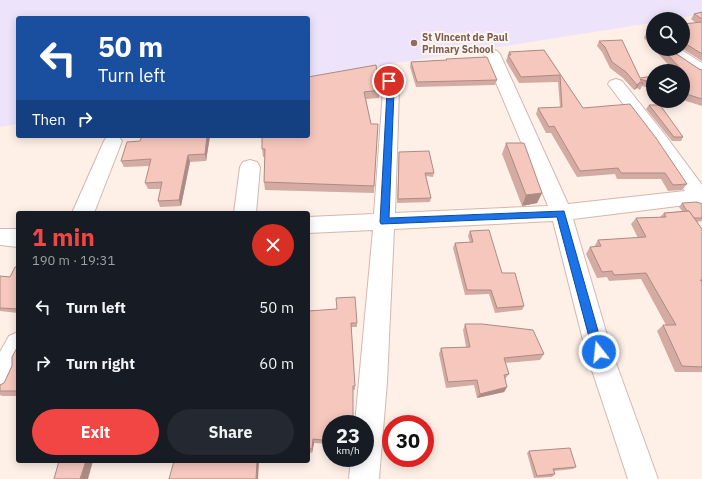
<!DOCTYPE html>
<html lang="en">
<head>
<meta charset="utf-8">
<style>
  :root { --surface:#171b24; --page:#242831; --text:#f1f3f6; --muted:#9ea1a6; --accent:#f14643 }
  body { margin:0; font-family:"IBM Plex Sans",sans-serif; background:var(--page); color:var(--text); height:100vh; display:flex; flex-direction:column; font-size:15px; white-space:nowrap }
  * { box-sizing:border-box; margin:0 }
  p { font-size:13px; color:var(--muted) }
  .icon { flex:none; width:22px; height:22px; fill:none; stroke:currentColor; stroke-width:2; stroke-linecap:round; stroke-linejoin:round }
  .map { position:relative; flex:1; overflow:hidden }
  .drawer { position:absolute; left:16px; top:211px; width:294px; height:252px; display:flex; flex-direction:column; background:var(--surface); border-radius:4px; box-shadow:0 2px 10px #0003 }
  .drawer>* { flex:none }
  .guide { position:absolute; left:16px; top:16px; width:294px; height:122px; border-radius:4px; box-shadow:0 2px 10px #0003; background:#1a4fa0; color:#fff; overflow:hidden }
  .tools { position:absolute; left:646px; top:12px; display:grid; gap:8px }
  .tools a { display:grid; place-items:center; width:44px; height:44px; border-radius:50%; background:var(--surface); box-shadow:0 2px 10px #0003; font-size:20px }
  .speed { position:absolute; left:322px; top:415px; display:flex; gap:8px; font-size:20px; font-weight:700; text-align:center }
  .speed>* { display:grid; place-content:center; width:52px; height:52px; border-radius:50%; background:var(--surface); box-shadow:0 2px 10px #0003; line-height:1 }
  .speed small { font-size:10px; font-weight:400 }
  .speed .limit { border:6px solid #d22; background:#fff; color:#111 }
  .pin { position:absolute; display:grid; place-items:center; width:34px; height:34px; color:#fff; margin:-17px; border:2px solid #fff; border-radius:50%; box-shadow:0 1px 4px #0007 }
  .me { position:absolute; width:44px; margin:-22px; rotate:344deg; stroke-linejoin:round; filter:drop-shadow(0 0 3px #0008) }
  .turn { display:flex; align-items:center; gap:14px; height:84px; padding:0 16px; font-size:18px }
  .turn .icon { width:52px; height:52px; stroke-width:2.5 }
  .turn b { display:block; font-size:28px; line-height:34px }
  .then { display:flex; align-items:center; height:38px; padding:0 16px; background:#0003; gap:8px; font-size:15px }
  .round { display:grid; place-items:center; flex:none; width:42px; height:42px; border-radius:21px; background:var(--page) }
  .overview { display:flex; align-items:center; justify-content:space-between; height:68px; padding:0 16px }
  h1 { font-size:24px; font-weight:700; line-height:30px; color:var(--accent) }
  .action { display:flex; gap:8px; margin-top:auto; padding:8px 16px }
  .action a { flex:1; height:46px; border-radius:24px; background:var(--accent); color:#fff; font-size:16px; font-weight:700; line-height:46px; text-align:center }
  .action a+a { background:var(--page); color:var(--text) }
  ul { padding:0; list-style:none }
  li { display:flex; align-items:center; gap:12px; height:56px; padding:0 16px }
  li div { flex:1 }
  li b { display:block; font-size:15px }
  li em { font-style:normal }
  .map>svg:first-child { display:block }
  .education { fill:#ede3fb }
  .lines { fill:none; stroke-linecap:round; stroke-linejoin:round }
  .minor-casing { stroke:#d4b7ae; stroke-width:2 }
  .minor { fill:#fff; fill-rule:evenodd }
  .wall { fill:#d4aba2 }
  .shaded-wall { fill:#ac8b84 }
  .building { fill:#f6c7bc; stroke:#ac8b84 }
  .route { fill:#1a73e8; stroke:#114b97 }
  .education-dot { fill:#8d6e63; stroke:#fff5ef; stroke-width:1.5 }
  .labels { text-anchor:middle; stroke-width:4; stroke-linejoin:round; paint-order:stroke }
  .far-education-label { font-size:10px; font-weight:bold; fill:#785e54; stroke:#fff5ef; text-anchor:start }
</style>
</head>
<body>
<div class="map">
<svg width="702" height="479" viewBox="0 0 702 479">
  <rect width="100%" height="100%" fill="#fef0e7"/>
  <!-- education -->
  <path class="education" d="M0 0H702V14L674 19H653V23H651L308 77V18H18V124L0 127Z"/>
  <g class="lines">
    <!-- minor casing -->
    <g class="minor-casing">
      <g id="minor">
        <path d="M492 49 497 51 500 54 568 204 685 191 653 143 608 84 610 81 616 79 622 81 665 135 702 185V207L694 204 573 219 612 352 658 479H628L586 352 553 221 394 229 387 382 379 479H349L351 458H365V424H355L373 230 308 233V217L374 214 383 91 378 70 380 67 386 65 392 67 399 91 395 213 548 206 484 54 487 51Z"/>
        <path d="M663 49H680L702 63V75L696 73 665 52Z"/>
        <path d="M116 136 119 137 122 141 94 213H72L104 141 107 137Z"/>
        <path d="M250 160 257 162 260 167 256 213H234L240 167 243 162Z"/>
        <path d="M0 229H18V247L0 245Z"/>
        <path d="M18 332V371L10 388 0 392V352L9 336Z"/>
      </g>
    </g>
    <!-- minor -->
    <use href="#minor" class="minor"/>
  </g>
  <!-- wall -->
  <g class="wall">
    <path d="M702 12V61L683 49V24L696 23 691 19 694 14Z"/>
    <path d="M653 32V48L644 38 646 33Z"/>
    <path d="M599 41 640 78 653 76V89L642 86 640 90 637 88 634 90 623 78 610 68 602 52 597 46Z"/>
    <path d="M654 49H669L699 69 702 70V106L683 100V71H674Z"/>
    <path d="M544 50 583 108 687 184 682 190 668 191 661 179H617L615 174 577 177 551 133H546L536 114 538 108 560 107 558 82 519 83 506 61 509 52Z"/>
    <path d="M446 59 497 80 495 85 416 87 410 67 411 62 446 60Z"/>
    <path d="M308 77 380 90 379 98 366 99 371 124H378L374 193 265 190 264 182 265 157H263L262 149Z"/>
    <path d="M649 105 683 137 681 141H672L646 109Z"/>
    <path d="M210 136 206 161 190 162 181 206 160 207 158 201 161 189H148L145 183 150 166 124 167 121 161Z"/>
    <path d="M506 143 542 193 537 203 522 206 502 154Z"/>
    <path d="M399 152 434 173 433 177 426 176 431 198 430 202 397 203Z"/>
    <path d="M682 203 702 204V221L697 222 702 229V372H675L657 331 663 325H666L641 279 609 281 607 277 597 278 586 254 590 247H594L598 240 638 238 631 224 636 218 660 217 664 213 682 211 679 207Z"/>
    <path d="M470 231 502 273 524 306 522 310 495 313 489 294 465 295 453 248 455 243 470 242 468 236Z"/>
    <path d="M18 267V313L0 311V276L10 277Z"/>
    <path d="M308 311 357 323V327H351L355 390H353L331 424V444L314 443 312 453 308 452Z"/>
    <path d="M465 324 544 354 540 360 505 363 509 374 505 379 507 387 504 392 477 398 474 385 446 388 439 354 441 348 466 347 463 330Z"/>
    <path d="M18 346V396H2L0 395V385L4 383 12 366Z"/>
    <path d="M529 451 576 467 573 469 554 471 555 474 552 477 534 478 527 453Z"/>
  </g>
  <!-- shaded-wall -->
  <g class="shaded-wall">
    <path d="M640 82 637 88 634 90 637 85Z"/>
    <path d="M207 136H210L206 161 205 154Z"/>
    <path d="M188 155 190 162 181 206 179 200Z"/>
    <path d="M542 193 537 203 522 206 526 195Z"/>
    <path d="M507 387 504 392 477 398 480 394Z"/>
    <path d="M313 439 314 443 312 453V449Z"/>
    <path d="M86 461H93L88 479H80Z"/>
    <path d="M257 461H259L258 479H256Z"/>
  </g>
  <!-- building -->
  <g class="building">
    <path d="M702 12V19L694 14Z"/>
    <path d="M702 22V54L683 42V24Z"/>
    <path d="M653 32V40L646 33Z"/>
    <path d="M622 40 640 78 653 76V83L640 79 643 84 640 82 637 85 626 72 612 62 605 47 599 41Z"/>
    <path d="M662 49H669L699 69 702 70V99L683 93V72H684Z"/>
    <path d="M544 50 583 108 630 104 656 138 687 184 673 185 665 173H621L618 168 580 171 554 126 549 127 538 108 562 107 560 75 521 77 508 55H511L509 52Z"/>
    <path d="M487 57 497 80 417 82 411 62 447 60 446 59Z"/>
    <path d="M376 65 380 90 364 92 371 124H378L374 186 264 182 265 149H262V136H308V77Z"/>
    <path d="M649 105H660L683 137H674Z"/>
    <path d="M142 136H207L205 154 188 155 179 200 158 201 162 182 145 183 151 159 121 161 127 142 140 141Z"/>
    <path d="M506 143H524L542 193 526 195Z"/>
    <path d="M429 151 434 173H425L431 198 398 199 399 152Z"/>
    <path d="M697 202 702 204V218H694L689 211H687L682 203Z"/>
    <path d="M689 211 702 229V280H700L702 282V367L682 366 663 325H676L646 273 614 275 612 271 602 272 590 247 601 246 598 240 646 237 636 218 666 217 664 213Z"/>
    <path d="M489 230 502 273H515L524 306 497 308 491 290H467L455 243 473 242 470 231Z"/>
    <path d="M15 267H18V309L0 308V276L10 277Z"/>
    <path d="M355 297 357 323H351L355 386H353V424H331V441L313 439 312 449H308V311L337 309 336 298Z"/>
    <path d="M465 324H482L533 330 544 354 504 358 509 374 504 375 507 387 480 394 477 380 448 382 441 348 470 347Z"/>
    <path d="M18 346V391H0V385L4 383 12 366V357Z"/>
    <path d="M570 448 576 467 553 469 555 474 537 476 529 451Z"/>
    <path d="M59 461H86L80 479H54Z"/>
    <path d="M174 461H257L256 479H169Z"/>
  </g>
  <!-- route -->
  <path class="route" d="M386 79 392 81 394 91 389 218 564 211 604 352 603 355 599 357 595 355 593 352 557 217 381 224 380 222 387 91Z"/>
  <!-- markers -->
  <circle class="education-dot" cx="414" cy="43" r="4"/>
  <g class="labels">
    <!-- far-education labels -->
    <g class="far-education-label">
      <text x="422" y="41">St Vincent de Paul<tspan x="422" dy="12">Primary School</tspan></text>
    </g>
  </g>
</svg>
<div class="tools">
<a><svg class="icon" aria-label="search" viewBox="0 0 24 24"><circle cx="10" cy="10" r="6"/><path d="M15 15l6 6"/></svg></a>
<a><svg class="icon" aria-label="layers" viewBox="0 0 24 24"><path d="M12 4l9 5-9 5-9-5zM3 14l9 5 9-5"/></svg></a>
</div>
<div class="speed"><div>23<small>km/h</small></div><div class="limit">30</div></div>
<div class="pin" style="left:389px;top:81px;background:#d93025"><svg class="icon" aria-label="arrive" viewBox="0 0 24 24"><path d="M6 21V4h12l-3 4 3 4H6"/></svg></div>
<svg class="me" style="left:599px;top:352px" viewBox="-20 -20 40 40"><circle r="17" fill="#1a73e8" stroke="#fff" stroke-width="3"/><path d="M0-11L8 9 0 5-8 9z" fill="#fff"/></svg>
<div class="guide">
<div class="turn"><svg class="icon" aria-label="left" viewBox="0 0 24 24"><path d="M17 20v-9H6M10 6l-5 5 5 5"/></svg><div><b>50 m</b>Turn left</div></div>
<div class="then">Then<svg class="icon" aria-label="right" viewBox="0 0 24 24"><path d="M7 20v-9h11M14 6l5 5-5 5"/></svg></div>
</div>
<section class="drawer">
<div class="overview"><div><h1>1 min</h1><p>190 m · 19:31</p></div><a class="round" style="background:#d93025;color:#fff"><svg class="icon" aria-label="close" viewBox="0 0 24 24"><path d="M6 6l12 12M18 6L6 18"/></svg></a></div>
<ul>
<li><svg class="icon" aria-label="left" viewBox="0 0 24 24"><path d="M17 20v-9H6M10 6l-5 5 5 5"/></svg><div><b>Turn left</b></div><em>50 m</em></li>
<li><svg class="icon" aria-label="right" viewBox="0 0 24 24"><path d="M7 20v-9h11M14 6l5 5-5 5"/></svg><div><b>Turn right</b></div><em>60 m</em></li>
</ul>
<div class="action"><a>Exit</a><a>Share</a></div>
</section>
</div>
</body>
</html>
